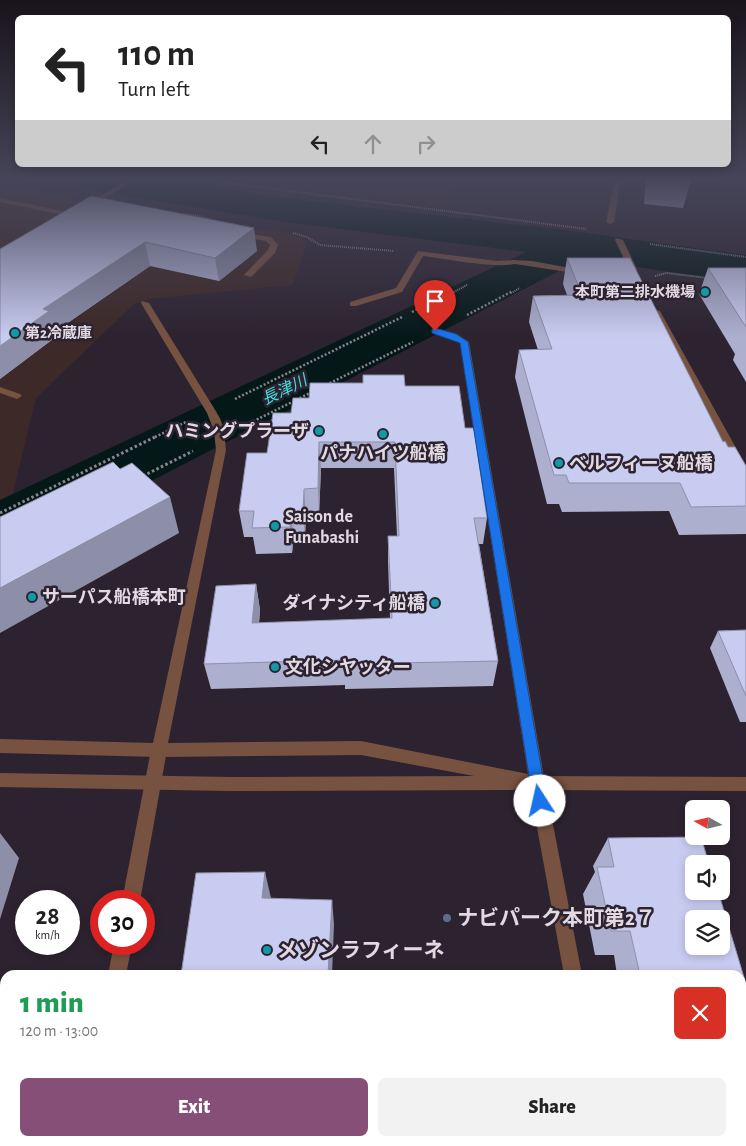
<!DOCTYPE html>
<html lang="en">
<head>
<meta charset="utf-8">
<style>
  :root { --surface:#fff; --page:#f2f2f2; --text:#222; --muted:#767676; --accent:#854f77 }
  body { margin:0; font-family:"Alegreya Sans","Noto Sans JP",sans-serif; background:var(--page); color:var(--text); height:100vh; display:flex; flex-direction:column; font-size:19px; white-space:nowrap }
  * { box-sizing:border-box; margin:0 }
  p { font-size:16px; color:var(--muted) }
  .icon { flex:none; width:28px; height:28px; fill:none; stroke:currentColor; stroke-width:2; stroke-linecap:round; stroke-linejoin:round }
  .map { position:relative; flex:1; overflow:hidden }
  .panel { position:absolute; left:0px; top:970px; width:746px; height:176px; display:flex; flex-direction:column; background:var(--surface); border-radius:15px 15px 0 0; box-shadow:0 2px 8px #0003 }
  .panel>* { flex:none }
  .guide { position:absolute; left:15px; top:15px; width:716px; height:152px; border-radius:8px; box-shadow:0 2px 8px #0003; background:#fff; color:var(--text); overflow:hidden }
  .needle { width:32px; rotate:278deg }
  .fabs { position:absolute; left:685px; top:800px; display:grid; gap:10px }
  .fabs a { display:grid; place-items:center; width:45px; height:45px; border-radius:8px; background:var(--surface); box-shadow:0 2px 8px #0003; font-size:25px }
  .speed { position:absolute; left:15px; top:890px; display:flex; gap:10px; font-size:25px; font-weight:700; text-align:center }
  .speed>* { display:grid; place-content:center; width:65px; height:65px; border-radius:50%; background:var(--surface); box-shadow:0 2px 8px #0003; line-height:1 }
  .speed small { font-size:12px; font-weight:400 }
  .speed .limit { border:8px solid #d22; background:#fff; color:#111 }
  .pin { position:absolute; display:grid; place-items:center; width:42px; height:42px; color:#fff; margin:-51px -21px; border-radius:50% 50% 50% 0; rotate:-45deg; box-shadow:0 0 5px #0007 }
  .pin .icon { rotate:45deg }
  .me { position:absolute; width:55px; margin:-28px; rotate:350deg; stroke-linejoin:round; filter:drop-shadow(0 0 4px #0008) }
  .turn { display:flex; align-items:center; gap:18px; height:105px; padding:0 20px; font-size:22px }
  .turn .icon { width:65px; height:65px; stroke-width:2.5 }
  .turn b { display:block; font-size:35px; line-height:42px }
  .lanes { display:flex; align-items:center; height:48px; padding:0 20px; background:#0003; justify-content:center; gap:25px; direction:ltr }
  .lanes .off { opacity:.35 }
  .round { display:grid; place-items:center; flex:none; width:52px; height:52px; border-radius:8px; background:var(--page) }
  .headline { display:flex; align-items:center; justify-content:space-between; height:85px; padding:0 20px }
  h1 { font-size:30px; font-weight:800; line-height:38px; color:#1e9e55 }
  .cta { display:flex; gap:10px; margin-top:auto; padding:10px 20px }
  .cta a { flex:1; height:58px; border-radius:8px; background:var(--accent); color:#fff; font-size:20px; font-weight:800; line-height:58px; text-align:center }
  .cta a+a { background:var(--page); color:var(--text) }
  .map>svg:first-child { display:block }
  .commercial { fill:#3d2927 }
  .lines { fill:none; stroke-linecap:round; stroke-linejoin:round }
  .river { fill:#051818; fill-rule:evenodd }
  .path-far2 { stroke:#8d848f; stroke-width:2; stroke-dasharray:1 1; stroke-linecap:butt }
  .path-far1 { stroke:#8d848f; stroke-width:2.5; stroke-dasharray:2 2; stroke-linecap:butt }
  .path { stroke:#8d848f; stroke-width:3; stroke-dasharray:2.5 2.5; stroke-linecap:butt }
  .service { fill:#785241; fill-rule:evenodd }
  .minor { fill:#785241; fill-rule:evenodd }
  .tertiary { fill:#785241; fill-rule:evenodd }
  .wall { fill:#adafcf; fill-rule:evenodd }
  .shaded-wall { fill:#8d8fa9 }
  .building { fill:#c9ccf1; stroke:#8d8fa9; fill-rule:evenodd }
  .route { fill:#1a73e8; stroke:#114b97 }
  .culture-dot { fill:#0f9aa8; stroke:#2d2330; stroke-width:2 }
  .service-dot { fill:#5c6f8a; stroke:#2d2330; stroke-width:2 }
  .labels { text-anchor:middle; stroke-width:5; stroke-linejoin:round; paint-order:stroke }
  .far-poi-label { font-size:15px; font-weight:bold; fill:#e1dae2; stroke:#2d2330; text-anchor:end }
  .far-water-label { font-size:16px; font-style:italic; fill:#3fdddf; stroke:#2d2330 }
  .poi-label { font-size:18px; font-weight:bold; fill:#e1dae2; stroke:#2d2330; text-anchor:start }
  .near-poi-label { font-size:21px; font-weight:bold; fill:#e1dae2; stroke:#2d2330; text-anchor:start }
</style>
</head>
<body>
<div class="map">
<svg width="746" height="1146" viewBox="0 0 746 1146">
  <rect width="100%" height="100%" fill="#2d2330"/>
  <!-- commercial -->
  <g class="commercial">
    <path d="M197 178H461L447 204 435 207Z"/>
    <path d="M0 179 19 184 21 187 37 188 42 193 110 208 233 229 269 230 286 233 305 240 306 245 293 285 150 299 134 304 36 398 11 500 0 505Z"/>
  </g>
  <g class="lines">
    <!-- river -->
    <path class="river" d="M72 178H160L284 198 564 230 746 255V283L575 258 567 267 25 546 0 553V500L526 252 284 222 91 190 77 186Z"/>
    <!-- path-far2 -->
    <g class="path-far2">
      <path d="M188 178 586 229"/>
      <path d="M183 214 200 216 211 220"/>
      <path d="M293 233 307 237 320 245 394 251"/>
      <path d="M650 244 746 257"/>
      <path d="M655 276 667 273 708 278"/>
      <path d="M452 293 467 285"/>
      <path d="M511 293 520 288"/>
    </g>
    <!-- path-far1 -->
    <g class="path-far1">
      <path d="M412 312 454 291"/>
      <path d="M467 315 513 291"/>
      <path d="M326 385 413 342"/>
      <path d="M235 399 402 317"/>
      <path d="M246 425 312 392"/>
      <path d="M155 437 186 422"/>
    </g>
    <!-- path -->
    <g class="path">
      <path d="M143 476 193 451"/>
      <path d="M0 513 157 436"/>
    </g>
    <!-- service -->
    <g class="service">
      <path d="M131 178H138L90 207 85 206Z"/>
      <path d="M615 178H621L614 222 610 224 606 222Z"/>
      <path d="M0 198 72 213 76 215 72 217 0 202Z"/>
      <path d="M237 232 271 237 278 245 275 253 251 277 244 275 268 250 270 245 266 241 237 236Z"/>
      <path d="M616 238 623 240 637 269 636 271 629 269 615 240Z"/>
      <path d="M418 251 497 261 515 260 519 262C506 271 442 258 423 256L402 292 356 306H350V302L396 288Z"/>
      <path d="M142 301 149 303 217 413 216 415 212 416 207 413 141 303Z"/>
      <path d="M0 387 20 394 22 396 17 399 0 393Z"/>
    </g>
    <!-- minor -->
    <g class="minor">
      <path d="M512 260 532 261 581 270 585 272 581 274 515 264 511 262Z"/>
      <path d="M653 309 660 311 746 466V480L740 476 652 311Z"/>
      <path d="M435 328 457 334 469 342 545 783 582 975H564L530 789 520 786 514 790 230 791 0 787V773L230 777 474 776 361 755 159 757 0 753V739L153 743 216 450 214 431 207 413 212 410C224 415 225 439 226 450L168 743 361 741 528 774 460 343 451 338 432 333V329Z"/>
      <path d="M593 1141H615L616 1146H594Z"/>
    </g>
    <!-- tertiary -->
    <g class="tertiary">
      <path d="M159 743 164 745 167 750 140 901H122L151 750 154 745Z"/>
      <path d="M537 776 746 777V791L537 790 531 788 529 783 531 778Z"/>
      <path d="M114 944H132L126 975H108Z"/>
      <path d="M75 1141H97L96 1146H74Z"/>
    </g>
  </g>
  <!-- wall -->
  <g class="wall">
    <path d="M646 178H691V180L683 208 644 204Z"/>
    <path d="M91 196 257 251 219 281 150 266 56 331 57 336 0 379Z"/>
    <path d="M567 258 723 442 728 447 746 466V534L679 535 669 511 562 512 559 504H547L515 377 519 350H538L529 322 533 296 567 295 563 284Z"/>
    <path d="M708 268H746V382L733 360 735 354 699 294Z"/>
    <path d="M405 386 465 428 487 518 483 544H479L498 661 493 686 345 689V685L211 689 204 664 256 584 260 610 259 623 390 618 388 562V536H397L394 468H321L319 515H306L305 538H294L292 553 256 554 253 537H244L239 511 267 453 291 413 309 398Z"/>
    <path d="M746 630V722H740L710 648 718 631Z"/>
    <path d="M701 837 709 864H694V891H718L746 984V1146H678L677 1141H741V975H617L614 955H595L583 894 595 872 593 866 608 838ZM694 919H721V946H694Z"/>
  </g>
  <!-- shaded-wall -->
  <g class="shaded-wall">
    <path d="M254 228 257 251 219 281 215 258Z"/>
    <path d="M145 242 150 266 56 331 57 336 0 379V346L43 309Z"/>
    <path d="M319 442 321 468 319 515 318 488Z"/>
    <path d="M304 489 306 515 305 538 303 512Z"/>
    <path d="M170 497 179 533 0 633V588Z"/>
    <path d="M291 512 294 538 292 553 290 527Z"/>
    <path d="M256 584 260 610 257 648 252 623Z"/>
    <path d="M0 833 19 858 0 919Z"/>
    <path d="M265 872 271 898 268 923 262 898Z"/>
    <path d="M332 900 334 924 332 975H328Z"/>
    <rect x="321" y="1141" width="4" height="5"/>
  </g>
  <!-- building -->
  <g class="building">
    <path d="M662 178H691V180Z"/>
    <path d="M91 196 254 228 215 258 145 242 43 309 49 311 0 346V249Z"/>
    <path d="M567 258H630L723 442 725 441 728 447H735L746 466V506L691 507 680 483H569L566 475H554L519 350 552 349 533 296 582 295Z"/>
    <path d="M708 268H746V327Z"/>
    <path d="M363 375H404L405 386H459L465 428H474L487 518H474L498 661 344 664V660L204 664 216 586 256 584 252 623 392 618 388 536H399L395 442H319L318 488 304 489 303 512H291L290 527 252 528 254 511H239L247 453H267L273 413H291L293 398H309L310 383H363Z"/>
    <path d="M113 462 120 469 132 463 170 497 0 588V517Z"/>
    <path d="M746 630V696L718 631Z"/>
    <path d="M701 837 709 864H694V891H718L746 984V1146H706L705 1141H741V975H640L630 931H611L597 867H614L608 838ZM694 919H721V946H694Z"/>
    <path d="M265 872 262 898 332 900 328 975H181L196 873Z"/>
    <rect x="155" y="1141" width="166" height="5"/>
  </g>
  <!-- sky -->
  <linearGradient id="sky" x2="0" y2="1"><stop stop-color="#19131a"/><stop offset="0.53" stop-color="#464559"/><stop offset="1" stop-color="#464559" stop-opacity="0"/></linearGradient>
  <rect width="746" height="338" fill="url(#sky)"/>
  <!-- route -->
  <path class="route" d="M435 328 456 334 468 342 547 801 545 805 540 807 535 805 533 801 460 343 432 333V329Z"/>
  <!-- markers -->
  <g class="culture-dot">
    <circle cx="705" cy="292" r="5"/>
    <circle cx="15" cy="333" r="5"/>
    <circle cx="319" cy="431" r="5"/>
    <circle cx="383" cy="434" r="5"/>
    <circle cx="559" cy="463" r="5"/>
    <circle cx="275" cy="526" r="5"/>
    <circle cx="32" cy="597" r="5"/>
    <circle cx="435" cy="603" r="5"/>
    <circle cx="275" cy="667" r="5"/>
    <circle cx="267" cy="950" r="5"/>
  </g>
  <circle class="service-dot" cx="447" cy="918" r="5"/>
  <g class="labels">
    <!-- far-poi labels -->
    <g class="far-poi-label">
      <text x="695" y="297">本町第二排水機場</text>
      <text x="25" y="338" text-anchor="start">第2冷蔵庫</text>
    </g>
    <!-- far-water labels -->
    <g class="far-water-label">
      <text transform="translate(284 389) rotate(-26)" y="6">長津川</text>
    </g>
    <!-- poi labels -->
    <g class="poi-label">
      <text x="309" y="437" text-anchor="end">ハミングプラーザ</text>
      <text x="383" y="459" text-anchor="middle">パナハイツ船橋</text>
      <text x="569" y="469">ベルフィーヌ船橋</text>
      <text x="285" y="522">Saison de<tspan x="285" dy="21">Funabashi</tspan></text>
      <text x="42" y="603">サーパス船橋本町</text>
      <text x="425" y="609" text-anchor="end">ダイナシティ船橋</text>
      <text x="285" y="673">文化シヤッター</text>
    </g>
    <!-- near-poi labels -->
    <g class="near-poi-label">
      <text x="457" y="925">ナビパーク本町第2７</text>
      <text x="277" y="957">メゾンラフィーネ</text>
    </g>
  </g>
</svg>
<div class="fabs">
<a><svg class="needle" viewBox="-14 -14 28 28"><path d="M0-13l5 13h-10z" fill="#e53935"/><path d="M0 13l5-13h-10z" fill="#767676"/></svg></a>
<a><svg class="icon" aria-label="sound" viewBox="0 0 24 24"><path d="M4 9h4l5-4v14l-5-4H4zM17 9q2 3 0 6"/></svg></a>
<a><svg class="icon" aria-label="layers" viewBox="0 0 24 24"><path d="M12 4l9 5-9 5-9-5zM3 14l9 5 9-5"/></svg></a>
</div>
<div class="speed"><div>28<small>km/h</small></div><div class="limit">30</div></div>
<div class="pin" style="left:435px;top:331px;background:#d93025"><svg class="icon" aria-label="arrive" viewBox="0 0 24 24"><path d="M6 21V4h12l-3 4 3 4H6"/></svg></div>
<svg class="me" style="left:540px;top:801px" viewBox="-20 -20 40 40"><circle r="19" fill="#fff"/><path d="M0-13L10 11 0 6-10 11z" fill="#1a73e8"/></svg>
<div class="guide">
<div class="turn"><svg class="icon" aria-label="left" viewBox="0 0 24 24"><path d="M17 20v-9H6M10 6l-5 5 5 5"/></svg><div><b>110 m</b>Turn left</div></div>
<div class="lanes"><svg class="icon" aria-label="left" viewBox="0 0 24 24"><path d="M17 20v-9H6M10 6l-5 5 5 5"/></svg><svg class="icon off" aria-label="ahead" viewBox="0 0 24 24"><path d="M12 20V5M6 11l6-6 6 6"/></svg><svg class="icon off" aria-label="right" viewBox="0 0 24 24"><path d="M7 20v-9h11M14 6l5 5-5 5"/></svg></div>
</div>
<section class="panel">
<div class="headline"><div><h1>1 min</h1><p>120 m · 13:00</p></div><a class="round" style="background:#d93025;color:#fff"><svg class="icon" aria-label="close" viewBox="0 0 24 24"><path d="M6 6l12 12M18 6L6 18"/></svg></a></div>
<div class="cta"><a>Exit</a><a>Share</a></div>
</section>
</div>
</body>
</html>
